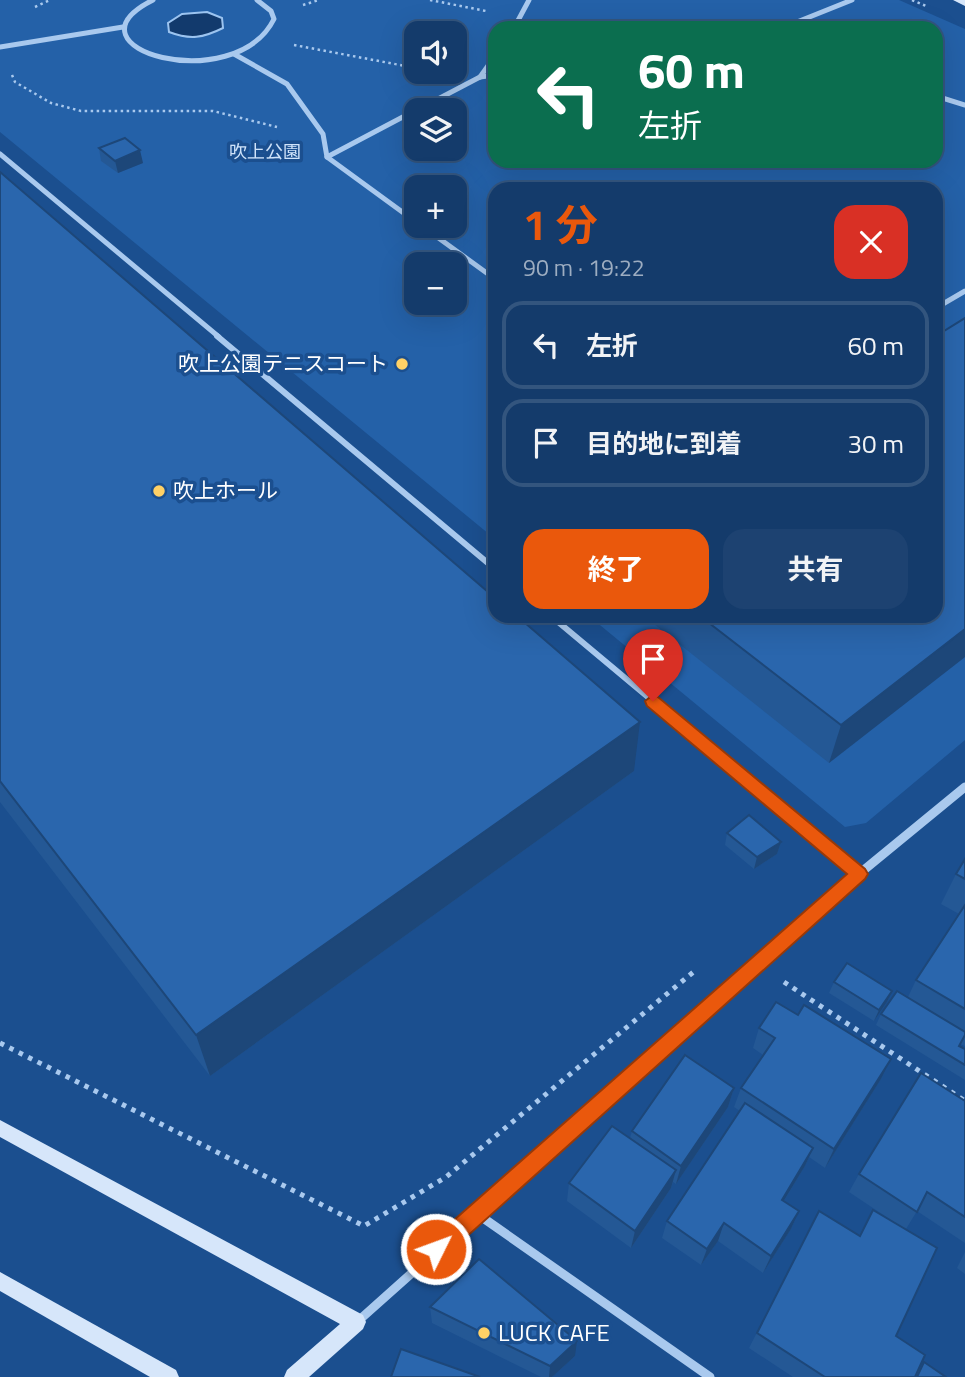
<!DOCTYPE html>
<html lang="ja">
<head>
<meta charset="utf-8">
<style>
  :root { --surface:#143b6b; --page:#1d4271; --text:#f1f3f6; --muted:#9dadc1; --line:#33557e; --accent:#ea580c }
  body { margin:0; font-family:"Titillium Web","Noto Sans JP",sans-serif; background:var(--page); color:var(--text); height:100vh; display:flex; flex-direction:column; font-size:26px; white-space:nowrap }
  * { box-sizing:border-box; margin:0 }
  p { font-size:23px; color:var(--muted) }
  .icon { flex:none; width:38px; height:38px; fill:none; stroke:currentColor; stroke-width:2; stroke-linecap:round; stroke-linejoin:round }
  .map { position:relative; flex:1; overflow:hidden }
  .panel { position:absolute; left:488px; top:182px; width:455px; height:441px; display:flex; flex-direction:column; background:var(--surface); border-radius:21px; box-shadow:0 7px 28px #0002,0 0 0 2px var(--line) }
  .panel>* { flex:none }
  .hud { position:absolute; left:488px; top:21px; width:455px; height:147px; border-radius:21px; box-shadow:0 7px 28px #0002,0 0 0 2px var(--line); background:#0b6e4f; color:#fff; overflow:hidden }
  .controls { position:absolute; left:404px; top:21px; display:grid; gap:14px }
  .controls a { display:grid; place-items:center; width:63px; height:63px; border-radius:14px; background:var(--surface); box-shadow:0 7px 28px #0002,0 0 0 2px var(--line); font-size:35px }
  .pin { position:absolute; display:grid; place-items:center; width:60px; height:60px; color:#fff; margin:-72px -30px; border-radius:50% 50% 50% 0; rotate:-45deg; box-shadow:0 0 7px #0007 }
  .pin .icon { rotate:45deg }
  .me { position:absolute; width:77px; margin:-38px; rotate:48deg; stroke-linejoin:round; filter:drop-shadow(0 0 5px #0008) }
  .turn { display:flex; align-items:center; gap:24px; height:147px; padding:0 35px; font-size:32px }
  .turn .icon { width:91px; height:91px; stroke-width:2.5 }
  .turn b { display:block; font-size:49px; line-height:60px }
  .round { display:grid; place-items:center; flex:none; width:74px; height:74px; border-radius:21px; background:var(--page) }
  .headline { display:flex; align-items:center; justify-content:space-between; height:119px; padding:0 35px }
  h1 { font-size:42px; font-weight:700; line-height:52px; color:var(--accent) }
  .button { display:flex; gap:14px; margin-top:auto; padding:14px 35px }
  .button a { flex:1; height:80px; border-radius:21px; background:var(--accent); color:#fff; font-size:28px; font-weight:700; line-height:80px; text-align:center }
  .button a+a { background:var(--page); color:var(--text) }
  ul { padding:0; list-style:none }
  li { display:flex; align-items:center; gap:21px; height:88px; margin:0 14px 10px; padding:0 21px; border:4px solid var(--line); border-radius:21px }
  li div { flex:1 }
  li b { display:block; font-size:26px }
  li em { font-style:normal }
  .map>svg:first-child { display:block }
  .green { fill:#2461a8; fill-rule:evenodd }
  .water { fill:#123a6d; stroke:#9cc4f0; stroke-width:2 }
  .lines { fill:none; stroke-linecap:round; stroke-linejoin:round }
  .path-far1 { stroke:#a9c9ee; stroke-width:2.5; stroke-dasharray:2.5 3.5; stroke-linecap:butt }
  .path { stroke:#a9c9ee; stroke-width:5; stroke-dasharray:4.5 6; stroke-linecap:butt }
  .street-far2 { stroke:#a9c9ee; stroke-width:5 }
  .street-far1 { stroke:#a9c9ee; stroke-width:6 }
  .street { stroke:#a9c9ee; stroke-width:9 }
  .secondary { fill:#d6e6fa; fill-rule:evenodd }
  .wall { fill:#245895 }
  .shaded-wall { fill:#1d4779 }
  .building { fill:#2a66ad; stroke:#1d4779; stroke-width:2 }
  .route { fill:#ea580c; stroke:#983908; stroke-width:2 }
  .poi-dot { fill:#ffd166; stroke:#1b4f8f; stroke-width:2.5 }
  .labels { text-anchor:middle; stroke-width:7; stroke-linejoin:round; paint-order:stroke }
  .far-park-label { font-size:18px; fill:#cfe3fa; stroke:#1b4f8f }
  .poi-label { font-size:21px; fill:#fff; stroke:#1b4f8f; text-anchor:end }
  .near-poi-label { font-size:24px; fill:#fff; stroke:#1b4f8f; text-anchor:start }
</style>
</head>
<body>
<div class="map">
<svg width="965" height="1377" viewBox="0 0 965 1377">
  <rect width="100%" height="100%" fill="#1b4f8f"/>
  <!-- green -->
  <path class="green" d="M0 0H899L965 29V740L866 823 845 827 589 616H936V189H495V539L0 132ZM495 28H936V161H495ZM416 33H455V72H416ZM416 110H455V149H416ZM416 187H455V226H416ZM416 264H455V303H416Z"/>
  <!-- water -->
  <path class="water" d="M207 12 222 18 223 28C203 38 190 40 169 32L168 23 182 14Z"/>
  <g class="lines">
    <!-- path-far1 -->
    <g class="path-far1">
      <path d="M430 0 486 11"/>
      <path d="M912 0 926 6"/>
      <path d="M303 5 319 0"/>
      <path d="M35 7 50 0"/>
      <path d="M294 45 416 68"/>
      <path d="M12 75 15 82 51 103 81 111H213L277 127"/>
    </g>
    <!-- path -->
    <g class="path">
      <path d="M784 982 965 1101"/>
      <path d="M0 1043 364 1226 446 1177 697 969"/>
    </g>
    <!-- street-far2 -->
    <g class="street-far2">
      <path d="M153 0C56 49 235 98 274 19L271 11 257 0"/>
      <path d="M514 28 529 0"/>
      <path d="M782 28 852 0"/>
      <path d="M0 47 123 27"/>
      <path d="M234 54 287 84 323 134 327 157 416 222"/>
      <path d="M480 77 495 56"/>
      <path d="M936 96 965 105"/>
      <path d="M417 110 480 77 495 75"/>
      <path d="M0 154 219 337"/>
      <path d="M327 157 416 110"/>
      <path d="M422 226 495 279"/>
      <path d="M936 308 965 291"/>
    </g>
    <!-- street-far1 -->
    <g class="street-far1">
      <path d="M217 336 495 569"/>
      <path d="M551 616 752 784"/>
    </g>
    <!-- street -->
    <g class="street">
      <path d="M750 782 859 874"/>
      <path d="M476 1213 710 1377"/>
      <path d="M357 1322 859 874 965 787"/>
    </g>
    <!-- secondary -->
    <g class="secondary">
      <path d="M953 0H965V6Z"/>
      <path d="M0 1120 363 1315 366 1322 363 1329 309 1377H284L287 1370 340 1324 0 1137Z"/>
      <path d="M0 1272 176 1370 179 1377H150L0 1291Z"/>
    </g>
  </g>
  <!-- wall -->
  <g class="wall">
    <path d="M99 148 143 163 118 173 101 161Z"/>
    <path d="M0 172 634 771 210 1076 0 802Z"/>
    <path d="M644 616H936L965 657 829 763Z"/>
    <path d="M727 833 781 842 777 854 754 869 725 845Z"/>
    <path d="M965 859V1046L960 1044 959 1046 965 1049V1080L876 1025 881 1014 908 997 916 980 959 914 941 904 956 874Z"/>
    <path d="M834 982 892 991 887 1002 874 1021 829 993Z"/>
    <path d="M798 1015 891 1059 881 1079 825 1168 809 1157 805 1166 784 1201 799 1211 791 1229 763 1273 718 1241 701 1265 662 1238 667 1221 740 1111 734 1107 741 1088 763 1055 753 1048 759 1028Z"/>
    <path d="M734 1088 728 1107 676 1184 673 1182 671 1188 631 1248 567 1201 569 1183 630 1138 632 1131Z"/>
    <path d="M965 1101V1243L917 1211 906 1229 896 1336 918 1370 924 1362 946 1377H793L749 1348 819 1211 859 1235 873 1210 894 1222 849 1192 859 1174Z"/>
    <path d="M965 1252V1274L957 1268Z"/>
    <path d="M430 1307 575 1356 552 1377H541L432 1323Z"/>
  </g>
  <!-- shaded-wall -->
  <g class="shaded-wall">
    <path d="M140 150 143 163 118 173 115 161Z"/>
    <path d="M965 629V657L829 763 841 725Z"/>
    <path d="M640 722 634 771 210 1076 196 1035Z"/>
    <path d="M781 842 777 854 754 869 757 857Z"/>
    <path d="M892 991 887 1002 874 1021 879 1010Z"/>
    <path d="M891 1059 881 1079 825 1168 834 1149Z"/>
    <path d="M734 1088 728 1107 676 1184 681 1166Z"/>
    <path d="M813 1148 805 1166 774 1217 782 1200Z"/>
    <path d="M676 1170 671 1188 631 1248 635 1231Z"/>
    <path d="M799 1211 791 1229 763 1273 771 1256Z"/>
    <path d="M724 1223 718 1241 701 1265 707 1249Z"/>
    <path d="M577 1341 575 1356 552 1377H549L550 1366Z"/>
  </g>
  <!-- building -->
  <g class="building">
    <path d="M125 138 140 150 115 161 99 148Z"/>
    <path d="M0 172 495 598V616H517L640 722 196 1035 0 781Z"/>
    <path d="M965 318V629L841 725 700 616H936V336Z"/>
    <path d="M749 815 781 842 757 857 727 833Z"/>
    <path d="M965 859V879L956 874Z"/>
    <path d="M965 905V1009L916 980Z"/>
    <path d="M847 963 892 991 879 1010 834 982Z"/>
    <path d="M897 991 965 1032V1035L959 1046 965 1049V1065L881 1014Z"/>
    <path d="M776 1002 798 1015 804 1005 891 1059 834 1149 741 1088 775 1038 759 1028Z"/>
    <path d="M685 1055 734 1088 681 1166 632 1131Z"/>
    <path d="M921 1073 965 1101V1217L927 1192 917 1212 859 1174Z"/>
    <path d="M745 1103 813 1148 782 1200 799 1211 771 1256 724 1223 707 1249 667 1221Z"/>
    <path d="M612 1126 676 1170 635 1231 569 1183Z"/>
    <path d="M873 1210 937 1248 896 1336 925 1355 915 1377H825L757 1333 819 1211 860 1236Z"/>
    <path d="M479 1259 577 1341 550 1366 430 1307Z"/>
    <path d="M401 1349 480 1377H391Z"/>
    <path d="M924 1362 946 1377H917Z"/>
  </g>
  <!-- route -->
  <path class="route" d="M653 695 658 697 865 869 868 874 865 879 444 1257 436 1260 429 1257 426 1249 429 1242 847 874 647 706 645 701Z"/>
  <!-- markers -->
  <g class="poi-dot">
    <circle cx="402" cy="364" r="7"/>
    <circle cx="159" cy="491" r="7"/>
    <circle cx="484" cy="1333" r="7"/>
  </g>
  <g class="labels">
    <!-- far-park labels -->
    <g class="far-park-label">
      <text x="265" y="158">吹上公園</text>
    </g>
    <!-- poi labels -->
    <g class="poi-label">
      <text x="388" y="371">吹上公園テニスコート</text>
      <text x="173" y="498" text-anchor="start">吹上ホール</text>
    </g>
    <!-- near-poi labels -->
    <g class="near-poi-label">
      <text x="498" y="1341">LUCK CAFE</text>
    </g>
  </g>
</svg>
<div class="controls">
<a><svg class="icon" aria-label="sound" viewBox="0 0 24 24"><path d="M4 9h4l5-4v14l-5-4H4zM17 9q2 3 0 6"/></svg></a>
<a><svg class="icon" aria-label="layers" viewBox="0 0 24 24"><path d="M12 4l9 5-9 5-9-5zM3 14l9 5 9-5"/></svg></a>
<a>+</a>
<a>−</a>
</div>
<div class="pin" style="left:653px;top:701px;background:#d93025"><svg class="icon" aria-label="arrive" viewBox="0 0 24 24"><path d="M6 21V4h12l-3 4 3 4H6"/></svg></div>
<svg class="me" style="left:436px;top:1249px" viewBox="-20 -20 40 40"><circle r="17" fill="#ea580c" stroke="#fff" stroke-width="3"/><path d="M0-11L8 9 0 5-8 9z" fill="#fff"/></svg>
<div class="hud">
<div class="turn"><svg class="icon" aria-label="left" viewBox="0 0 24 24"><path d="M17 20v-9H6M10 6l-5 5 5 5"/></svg><div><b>60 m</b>左折</div></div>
</div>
<section class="panel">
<div class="headline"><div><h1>1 分</h1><p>90 m · 19:22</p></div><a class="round" style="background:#d93025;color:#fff"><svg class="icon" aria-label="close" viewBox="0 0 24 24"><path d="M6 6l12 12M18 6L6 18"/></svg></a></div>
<ul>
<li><svg class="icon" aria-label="left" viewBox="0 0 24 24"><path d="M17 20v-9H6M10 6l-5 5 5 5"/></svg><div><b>左折</b></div><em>60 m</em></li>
<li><svg class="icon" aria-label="arrive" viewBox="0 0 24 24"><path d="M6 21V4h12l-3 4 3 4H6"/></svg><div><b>目的地に到着</b></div><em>30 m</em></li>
</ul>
<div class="button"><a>終了</a><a>共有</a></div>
</section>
</div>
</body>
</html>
